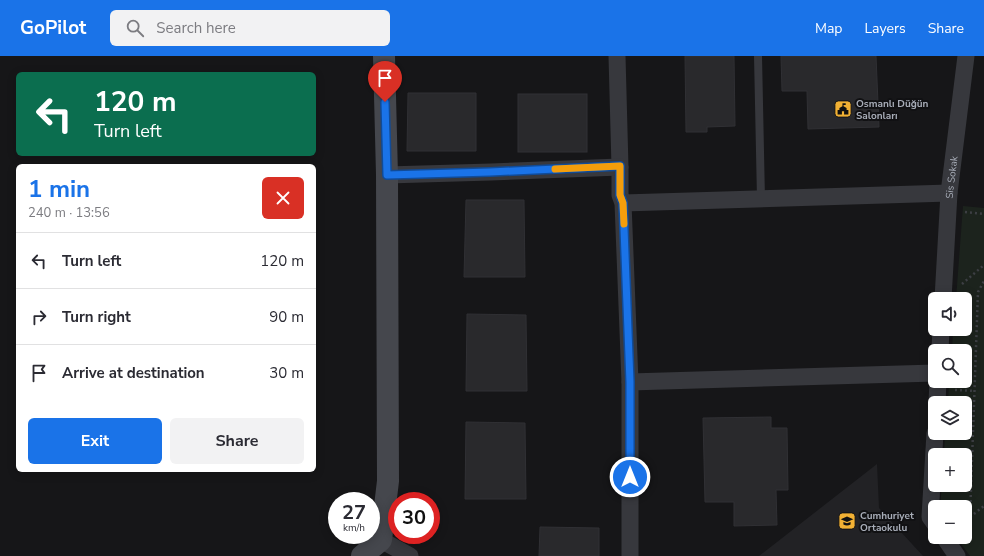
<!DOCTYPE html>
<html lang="en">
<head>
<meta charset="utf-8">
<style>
  :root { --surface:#fff; --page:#f2f2f3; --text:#2b2b33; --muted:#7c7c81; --line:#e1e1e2; --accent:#1a73e8 }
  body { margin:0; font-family:"Nunito Sans",sans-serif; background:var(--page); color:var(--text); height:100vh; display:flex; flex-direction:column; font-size:15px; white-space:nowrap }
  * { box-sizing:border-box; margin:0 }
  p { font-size:13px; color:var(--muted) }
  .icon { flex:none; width:22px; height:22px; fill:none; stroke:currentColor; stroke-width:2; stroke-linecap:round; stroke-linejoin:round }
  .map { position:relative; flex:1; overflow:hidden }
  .sheet { position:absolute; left:16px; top:108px; width:300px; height:308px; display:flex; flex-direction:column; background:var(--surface); border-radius:6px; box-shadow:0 2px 10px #0003 }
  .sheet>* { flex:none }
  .top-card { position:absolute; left:16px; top:16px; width:300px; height:84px; border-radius:6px; box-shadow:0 2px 10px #0003; background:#0b6e4f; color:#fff; overflow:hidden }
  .tools { position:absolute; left:928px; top:236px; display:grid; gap:8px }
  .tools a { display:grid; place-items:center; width:44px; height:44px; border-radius:6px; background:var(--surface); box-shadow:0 2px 10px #0003; font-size:20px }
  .speed { position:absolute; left:328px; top:436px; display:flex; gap:8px; font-size:20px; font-weight:700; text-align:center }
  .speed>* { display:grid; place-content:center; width:52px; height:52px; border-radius:50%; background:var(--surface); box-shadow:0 2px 10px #0003; line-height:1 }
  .speed small { font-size:10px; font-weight:400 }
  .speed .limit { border:6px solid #d22; background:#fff; color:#111 }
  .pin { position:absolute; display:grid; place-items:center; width:34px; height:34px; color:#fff; margin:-41px -17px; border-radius:50% 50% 50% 0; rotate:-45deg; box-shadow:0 0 4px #0007 }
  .pin .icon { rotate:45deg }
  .me { position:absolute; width:44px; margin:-22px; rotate:0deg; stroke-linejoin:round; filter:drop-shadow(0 0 3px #0008) }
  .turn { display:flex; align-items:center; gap:14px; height:84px; padding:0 12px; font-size:18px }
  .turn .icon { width:52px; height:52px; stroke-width:2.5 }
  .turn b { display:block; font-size:28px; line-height:34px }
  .round { display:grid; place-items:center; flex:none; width:42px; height:42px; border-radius:6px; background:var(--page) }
  .summary { display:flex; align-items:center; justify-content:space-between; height:68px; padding:0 12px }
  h1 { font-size:24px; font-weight:700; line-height:30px; color:var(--accent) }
  .primary-button { display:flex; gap:8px; margin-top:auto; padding:8px 12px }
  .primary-button a { flex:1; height:46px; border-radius:6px; background:var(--accent); color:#fff; font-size:16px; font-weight:700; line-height:46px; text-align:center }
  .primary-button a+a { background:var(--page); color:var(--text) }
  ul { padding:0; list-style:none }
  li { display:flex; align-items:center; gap:12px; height:56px; padding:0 12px; border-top:1px solid var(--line) }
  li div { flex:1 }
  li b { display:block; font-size:15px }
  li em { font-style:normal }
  header { display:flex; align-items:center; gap:24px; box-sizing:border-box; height:56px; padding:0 20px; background:var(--accent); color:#fff }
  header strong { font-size:19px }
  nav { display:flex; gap:22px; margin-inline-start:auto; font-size:14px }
  .search { width:280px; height:36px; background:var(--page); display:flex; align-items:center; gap:10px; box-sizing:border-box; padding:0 14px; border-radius:6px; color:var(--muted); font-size:15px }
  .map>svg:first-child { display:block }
  .built { fill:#222225 }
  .green { fill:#1c231d }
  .building { fill:#29292c; stroke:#303034 }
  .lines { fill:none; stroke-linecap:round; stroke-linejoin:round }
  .path { stroke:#3d3f44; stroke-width:2.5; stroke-dasharray:2 3; stroke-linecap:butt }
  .lane { stroke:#37383d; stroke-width:8 }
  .street { stroke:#37383d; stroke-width:17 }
  .secondary { stroke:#45474d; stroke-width:22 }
  .route-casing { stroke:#114b97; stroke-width:10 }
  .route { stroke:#1a73e8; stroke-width:7 }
  .slow { stroke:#f59e0b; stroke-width:7 }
  .labels { text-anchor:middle; stroke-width:4; stroke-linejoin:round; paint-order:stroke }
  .poi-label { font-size:10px; font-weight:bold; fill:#a8adb8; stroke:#111113; text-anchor:start }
  .street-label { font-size:10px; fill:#a8adb8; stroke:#111113 }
</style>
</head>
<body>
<header>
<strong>GoPilot</strong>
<div class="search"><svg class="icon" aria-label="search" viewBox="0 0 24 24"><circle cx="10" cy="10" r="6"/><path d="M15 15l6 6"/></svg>Search here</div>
<nav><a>Map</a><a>Layers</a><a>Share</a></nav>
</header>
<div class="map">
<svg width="984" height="500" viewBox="0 0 984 500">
  <rect width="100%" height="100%" fill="#161618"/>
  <!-- built -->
  <path class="built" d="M877 408 879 452 923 500H759Z"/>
  <!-- green -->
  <path class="green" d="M963 150 984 152V500H970L956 481H965V451H940L942 429H965V399H944L945 377H965V347H948L949 325H965V295H952L953 273H965V243H956Z"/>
  <!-- building -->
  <g class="building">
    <path d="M685 0H734L735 70 707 71V76H686Z"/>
    <path d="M781 0H876L879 71 808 73 807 35H782Z"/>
    <path d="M408 37H476V95H407Z"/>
    <rect x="518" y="38" width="69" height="58"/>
    <path d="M466 144H524L525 221H464Z"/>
    <path d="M467 258 526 259 527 335H466Z"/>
    <path d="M771 361V372H787L788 434H776L777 469 734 470V446H705L703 362Z"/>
    <path d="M466 366 525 367 526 443H465Z"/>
    <path d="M540 471 599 472V500H539Z"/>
  </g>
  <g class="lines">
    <!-- path -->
    <g class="path">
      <path d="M965 156 984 158"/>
      <path d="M962 228 984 209"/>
      <path d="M955 334 975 335"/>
      <path d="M970 461 978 236 984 225"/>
      <path d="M970 461 984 450"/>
    </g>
    <!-- lane -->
    <path class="lane" d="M758 0 761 143"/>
    <!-- street -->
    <g class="street">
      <path d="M617 0 620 111V139L623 147 630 326V500"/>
      <path d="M387 119 491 116 620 111"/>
      <path d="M623 147 949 137"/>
      <path id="s1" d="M943 243 949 137 966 0"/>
      <path d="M940 295 941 273"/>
      <path d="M630 326 935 317"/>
      <path d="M937 347 938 325"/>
      <path d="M935 468 930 461 935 377"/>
      <path d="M944 481 957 500"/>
      <path d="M381 484 410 500"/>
    </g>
    <!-- secondary -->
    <path class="secondary" d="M362 500 381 484 388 425 387 119 384 0"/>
  </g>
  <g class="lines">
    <!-- route casing -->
    <g class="route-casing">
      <path id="route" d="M385 46 387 119 490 116 620 110V139L623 147 630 326V421"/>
    </g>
    <!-- route -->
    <use href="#route" class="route"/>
    <!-- slow -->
    <path class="slow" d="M555 113 620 110V139L623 147 624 168"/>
  </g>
  <!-- icons -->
  <defs>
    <g id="civic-square" transform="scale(0.9)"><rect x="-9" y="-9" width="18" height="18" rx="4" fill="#f2b134" stroke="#111113"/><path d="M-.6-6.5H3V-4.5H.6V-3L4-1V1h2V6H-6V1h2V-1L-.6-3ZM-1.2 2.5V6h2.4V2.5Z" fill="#111"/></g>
    <g id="school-square" transform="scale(0.9)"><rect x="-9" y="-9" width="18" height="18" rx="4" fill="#f2b134" stroke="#111113"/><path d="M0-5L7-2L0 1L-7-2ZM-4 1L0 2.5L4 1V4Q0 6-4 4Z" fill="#111"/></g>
  </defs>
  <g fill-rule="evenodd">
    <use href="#civic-square" x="843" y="53"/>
    <use href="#school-square" x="847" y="465"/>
  </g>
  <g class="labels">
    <!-- poi labels -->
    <g class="poi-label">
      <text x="856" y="51">Osmanlı Düğün<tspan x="856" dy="12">Salonları</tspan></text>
      <text x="860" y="463">Cumhuriyet<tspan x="860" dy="12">Ortaokulu</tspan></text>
    </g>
    <!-- street labels -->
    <g class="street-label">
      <text dy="4" stroke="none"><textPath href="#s1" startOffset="122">Sis Sokak</textPath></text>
    </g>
  </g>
</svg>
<div class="tools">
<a><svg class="icon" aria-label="sound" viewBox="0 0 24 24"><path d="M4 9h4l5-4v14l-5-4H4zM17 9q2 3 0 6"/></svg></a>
<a><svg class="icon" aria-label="search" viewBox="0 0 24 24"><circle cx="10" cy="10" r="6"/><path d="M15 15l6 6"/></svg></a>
<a><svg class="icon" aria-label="layers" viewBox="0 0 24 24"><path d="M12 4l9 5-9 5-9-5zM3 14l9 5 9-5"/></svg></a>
<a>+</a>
<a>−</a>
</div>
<div class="speed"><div>27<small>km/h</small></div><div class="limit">30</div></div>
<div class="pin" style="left:385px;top:46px;background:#d93025"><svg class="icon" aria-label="arrive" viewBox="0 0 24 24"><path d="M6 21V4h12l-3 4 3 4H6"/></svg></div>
<svg class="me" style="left:630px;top:421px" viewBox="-20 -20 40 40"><circle r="17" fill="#1a73e8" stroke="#fff" stroke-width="3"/><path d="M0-11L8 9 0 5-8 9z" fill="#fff"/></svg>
<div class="top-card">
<div class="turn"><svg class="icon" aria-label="left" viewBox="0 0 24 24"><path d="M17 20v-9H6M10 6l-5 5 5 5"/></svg><div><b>120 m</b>Turn left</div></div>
</div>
<section class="sheet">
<div class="summary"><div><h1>1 min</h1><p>240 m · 13:56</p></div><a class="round" style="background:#d93025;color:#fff"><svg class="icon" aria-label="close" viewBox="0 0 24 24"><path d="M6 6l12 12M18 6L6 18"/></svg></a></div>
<ul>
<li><svg class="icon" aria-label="left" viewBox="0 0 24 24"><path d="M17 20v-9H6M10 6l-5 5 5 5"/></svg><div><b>Turn left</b></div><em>120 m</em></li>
<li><svg class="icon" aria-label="right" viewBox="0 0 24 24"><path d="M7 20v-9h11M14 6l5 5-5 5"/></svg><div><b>Turn right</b></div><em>90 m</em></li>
<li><svg class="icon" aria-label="arrive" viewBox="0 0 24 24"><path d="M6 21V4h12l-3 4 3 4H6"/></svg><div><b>Arrive at destination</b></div><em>30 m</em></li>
</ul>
<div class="primary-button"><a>Exit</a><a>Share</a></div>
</section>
</div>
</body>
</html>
